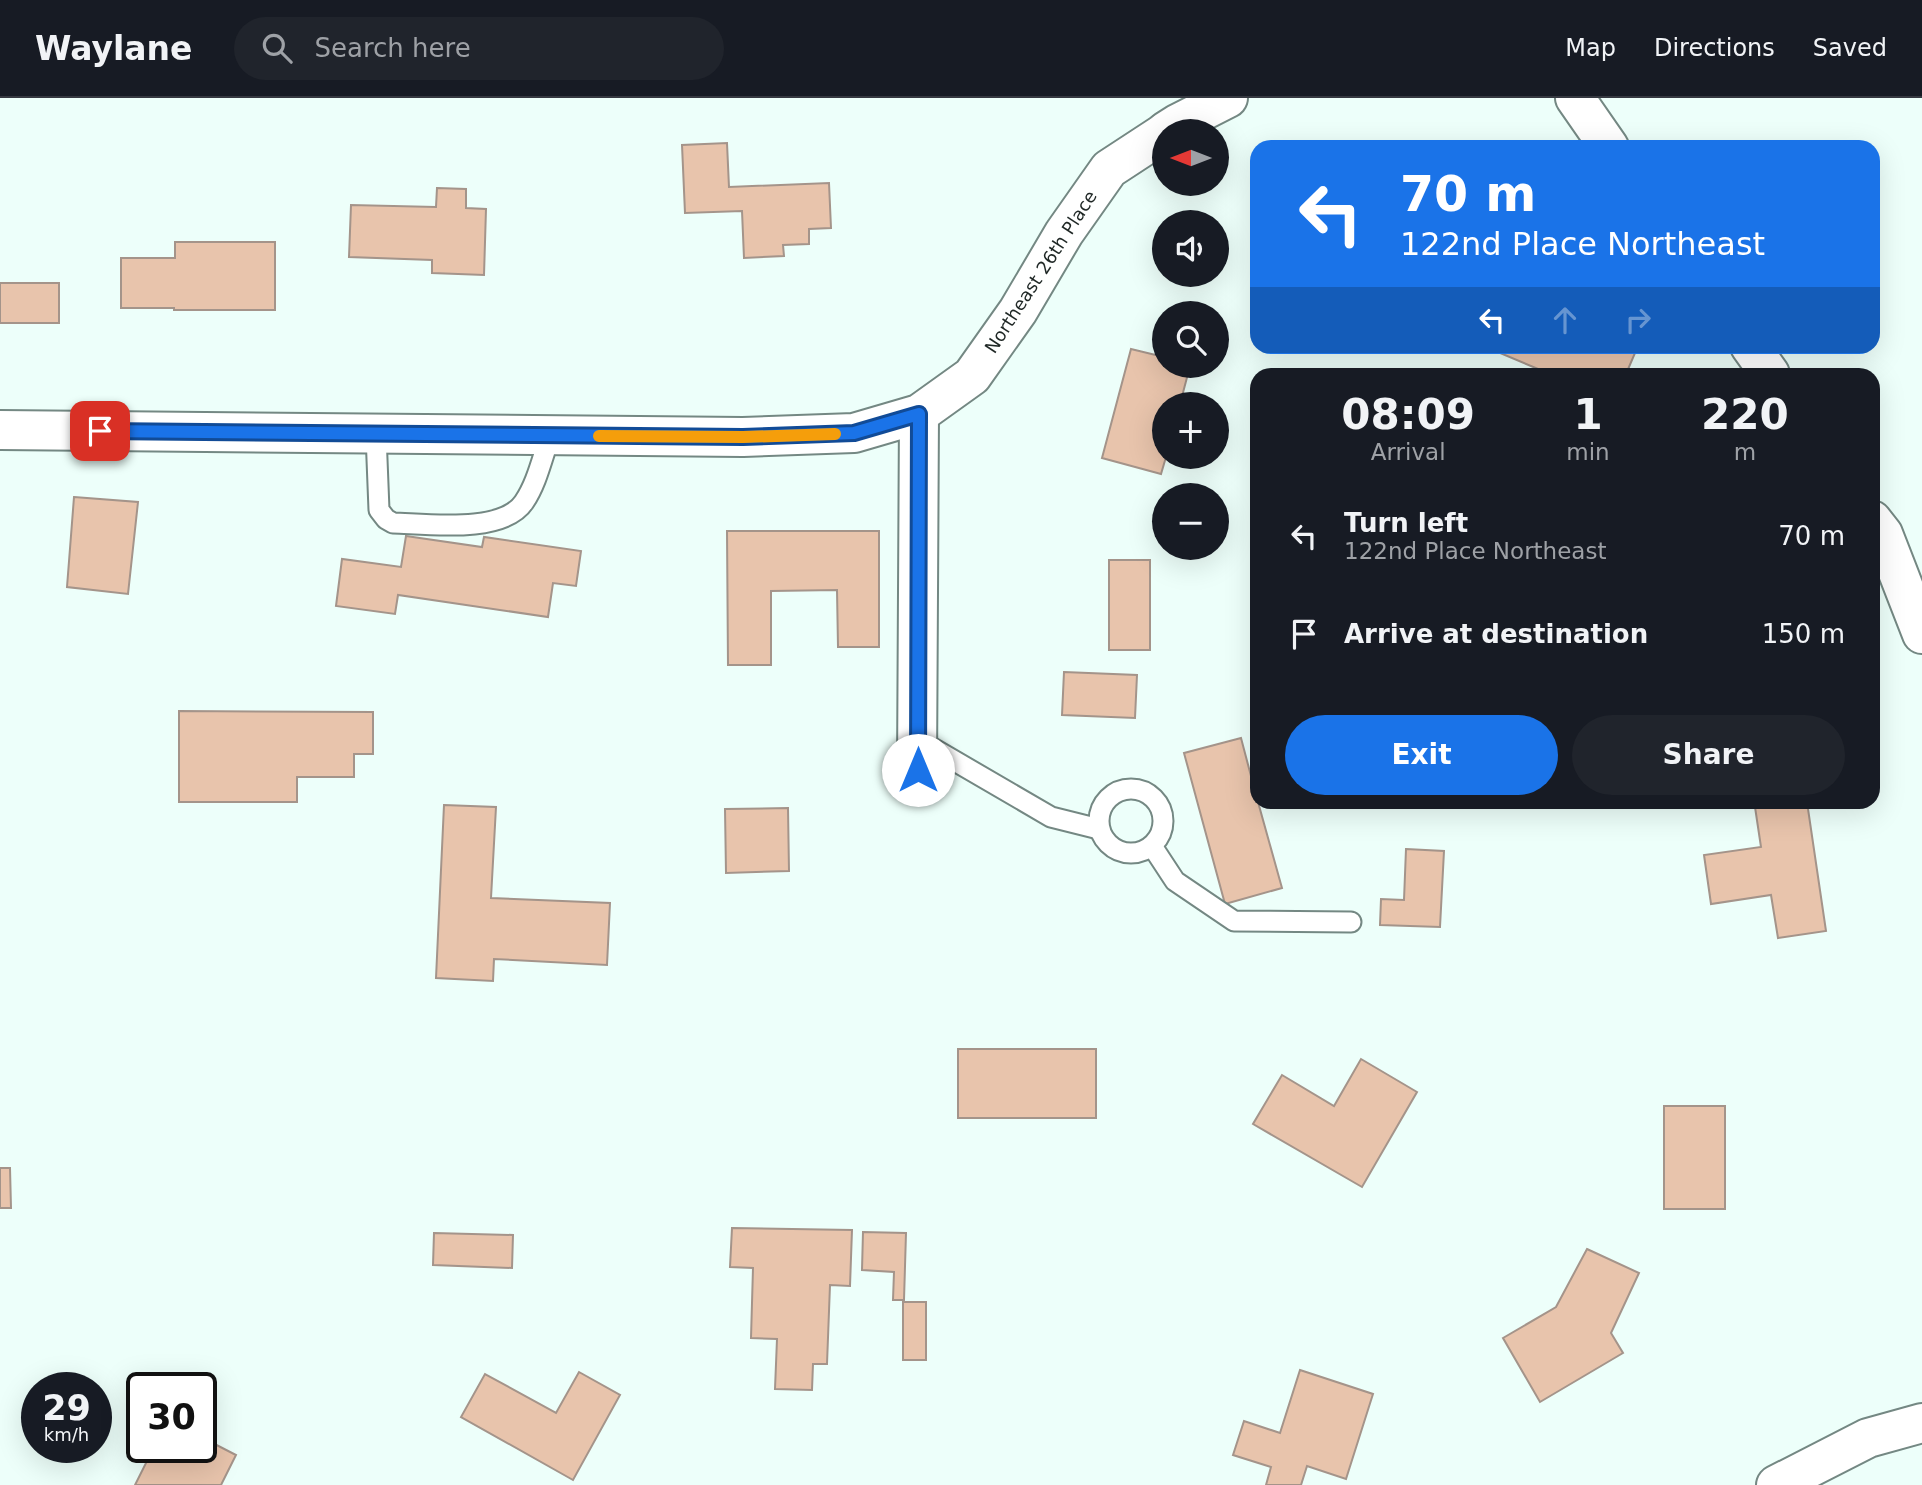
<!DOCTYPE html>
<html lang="en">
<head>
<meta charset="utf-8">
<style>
  :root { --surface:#171b24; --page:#20242c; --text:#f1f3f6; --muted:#9ea1a6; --line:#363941; --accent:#1a73e8 }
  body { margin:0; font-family:"DejaVu Sans",sans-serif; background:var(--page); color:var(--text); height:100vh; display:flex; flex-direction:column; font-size:26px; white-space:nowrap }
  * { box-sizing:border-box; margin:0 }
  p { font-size:23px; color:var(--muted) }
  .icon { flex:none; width:38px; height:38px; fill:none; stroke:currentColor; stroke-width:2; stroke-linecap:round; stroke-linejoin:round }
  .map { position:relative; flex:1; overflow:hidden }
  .side { position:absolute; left:1250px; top:270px; width:630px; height:441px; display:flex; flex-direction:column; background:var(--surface); border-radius:21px; box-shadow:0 7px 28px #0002 }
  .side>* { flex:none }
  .guide { position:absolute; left:1250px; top:42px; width:630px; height:214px; border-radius:21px; box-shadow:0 7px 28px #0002; background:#1a73e8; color:#fff; overflow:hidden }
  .needle { width:46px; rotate:270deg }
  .fabs { position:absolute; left:1152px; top:21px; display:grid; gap:14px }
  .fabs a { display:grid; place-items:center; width:77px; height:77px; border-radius:50%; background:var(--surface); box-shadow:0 7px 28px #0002; font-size:35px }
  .speed { position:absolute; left:21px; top:1274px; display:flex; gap:14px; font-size:35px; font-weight:700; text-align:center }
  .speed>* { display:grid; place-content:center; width:91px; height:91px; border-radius:50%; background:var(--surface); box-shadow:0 7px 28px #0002; line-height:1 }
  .speed small { font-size:18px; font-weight:400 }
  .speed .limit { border:4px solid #111; border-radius:10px; background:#fff; color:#111 }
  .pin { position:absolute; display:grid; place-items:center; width:60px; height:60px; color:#fff; margin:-30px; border-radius:14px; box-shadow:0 4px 10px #0006 }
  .me { position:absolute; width:77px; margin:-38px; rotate:0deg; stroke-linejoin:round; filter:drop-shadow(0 0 5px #0008) }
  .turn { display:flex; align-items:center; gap:24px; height:147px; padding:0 35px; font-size:32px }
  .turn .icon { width:91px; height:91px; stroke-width:2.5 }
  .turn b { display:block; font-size:49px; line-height:60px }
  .lanes { display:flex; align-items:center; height:66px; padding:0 35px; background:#0003; justify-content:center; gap:35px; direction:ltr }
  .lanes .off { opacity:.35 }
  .eta { display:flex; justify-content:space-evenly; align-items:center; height:119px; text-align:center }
  .eta b { font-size:42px; font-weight:700; line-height:49px }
  .cta { display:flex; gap:14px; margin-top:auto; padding:14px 35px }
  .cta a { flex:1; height:80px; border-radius:42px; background:var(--accent); color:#fff; font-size:28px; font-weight:700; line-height:80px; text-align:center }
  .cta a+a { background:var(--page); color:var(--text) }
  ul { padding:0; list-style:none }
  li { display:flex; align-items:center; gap:21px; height:98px; padding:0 35px }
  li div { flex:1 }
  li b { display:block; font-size:26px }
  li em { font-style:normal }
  header { display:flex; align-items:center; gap:42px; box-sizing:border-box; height:98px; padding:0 35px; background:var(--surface); border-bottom:2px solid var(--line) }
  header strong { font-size:33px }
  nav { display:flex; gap:38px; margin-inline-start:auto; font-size:24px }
  .search { width:490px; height:63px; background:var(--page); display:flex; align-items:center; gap:18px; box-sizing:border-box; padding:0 24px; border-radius:38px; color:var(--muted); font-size:26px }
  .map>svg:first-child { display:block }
  .building { fill:#e8c4ac; stroke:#a4948a; stroke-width:2 }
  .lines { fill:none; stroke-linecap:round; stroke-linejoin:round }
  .lane-casing { stroke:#748883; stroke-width:23 }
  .street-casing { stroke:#748883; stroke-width:42 }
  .lane { stroke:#fff; stroke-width:19 }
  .street { stroke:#fff; stroke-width:38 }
  .route-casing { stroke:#114b97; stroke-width:18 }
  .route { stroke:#1a73e8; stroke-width:12 }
  .slow { stroke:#f59e0b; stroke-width:12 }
  .labels { text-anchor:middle; stroke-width:6; stroke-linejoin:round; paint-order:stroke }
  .street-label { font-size:18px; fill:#1f2725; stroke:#fff }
</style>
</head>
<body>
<header>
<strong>Waylane</strong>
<div class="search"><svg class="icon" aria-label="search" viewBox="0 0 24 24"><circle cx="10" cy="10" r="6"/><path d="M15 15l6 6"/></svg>Search here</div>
<nav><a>Map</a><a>Directions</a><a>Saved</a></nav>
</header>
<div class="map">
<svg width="1922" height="1387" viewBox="0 0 1922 1387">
  <rect width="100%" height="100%" fill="#edfffa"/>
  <!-- building -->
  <g class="building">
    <path d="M727 45 729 89 829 85 831 130 809 131V146L783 147 784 158 744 160 742 113 685 115 682 47Z"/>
    <path d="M437 90 466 91V110L486 111 484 177 432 175V162L349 159 351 107 436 109Z"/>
    <path d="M175 144H275V212H174V210H121V160H175Z"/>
    <rect x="0" y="185" width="59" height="40"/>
    <path d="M1503 248H1638L1626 276H1550L1500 255Z"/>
    <path d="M1131 251 1164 259V268H1190L1180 306H1164V359H1166L1161 376 1102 360Z"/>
    <path d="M74 399 138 404 128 496 67 489Z"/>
    <path d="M727 433H879V549H838L837 492 771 493V567H728Z"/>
    <path d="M406 438 482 449 484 439 581 453 576 488 553 485 548 519 398 497 395 516 336 508 342 461 401 469Z"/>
    <rect x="1109" y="462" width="41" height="90"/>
    <path d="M1064 574 1137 577 1135 620 1062 617Z"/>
    <path d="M179 613 373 614V656H354V679H297V704H179Z"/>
    <path d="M1241 640 1256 697V704H1258L1282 790 1225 806 1184 655Z"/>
    <path d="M1794 704H1807L1826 833 1778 840 1771 797 1711 806 1704 757 1761 749 1755 709Z"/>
    <path d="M444 707 496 709 491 800 610 805 607 867 494 861 493 883 436 880Z"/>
    <path d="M788 710 789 773 726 775 725 711Z"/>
    <path d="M1406 751 1444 753 1440 829 1380 827 1381 801 1404 802Z"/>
    <rect x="958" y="951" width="138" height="69"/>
    <path d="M1361 961 1417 994 1362 1089 1253 1026 1282 977 1334 1008Z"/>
    <rect x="1664" y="1008" width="61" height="103"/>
    <path d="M0 1070H10L11 1110H0Z"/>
    <path d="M732 1130 852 1132 850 1188 830 1187 827 1266H813L812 1292 775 1291 777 1241 751 1240 753 1170 730 1169Z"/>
    <path d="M863 1134 906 1135 904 1202H893L894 1174 862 1172Z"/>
    <path d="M434 1135 513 1137 512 1170 433 1167Z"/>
    <path d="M1587 1151 1639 1175 1611 1235 1623 1255 1540 1304 1503 1240 1556 1209Z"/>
    <rect x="903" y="1204" width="23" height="58"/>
    <path d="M1300 1272 1373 1296 1346 1381 1307 1368 1301 1387H1266L1271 1369 1233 1357 1244 1323 1280 1335Z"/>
    <path d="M579 1274 620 1297 573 1382 461 1319 485 1276 556 1315Z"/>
    <path d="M201 1339 236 1357 221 1387H135L154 1349H201Z"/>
  </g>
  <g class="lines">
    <!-- lane casing -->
    <g class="lane-casing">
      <g id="lane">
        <path d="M376 336 379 412 386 421 393 425C427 426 503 436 524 404 537 385 542 360 550 338"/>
        <path d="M917 641 1051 719 1099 731"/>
        <circle cx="1131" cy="723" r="32"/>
        <path d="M1152 748 1175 783 1234 823 1351 824"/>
      </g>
    </g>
    <!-- street casing -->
    <g class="street-casing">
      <g id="street">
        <path d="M1575 0 1609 49"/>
        <path d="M1166 33 1177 26 1228 0"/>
        <path d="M1750 248 1770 276"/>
        <path d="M0 332 743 339 854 335 919 316 972 278 1018 213 1064 135 1109 71 1164 35"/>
        <path d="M1872 422 1883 436 1922 536"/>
        <path d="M917 672 919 316"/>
        <path d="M1776 1387 1868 1340 1922 1325"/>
      </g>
    </g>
    <!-- lane -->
    <use href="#lane" class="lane"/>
    <!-- street -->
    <use href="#street" class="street"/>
  </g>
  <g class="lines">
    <!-- route casing -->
    <g class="route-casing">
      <path id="route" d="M100 333 743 339 854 335 919 316 918 672"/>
    </g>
    <!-- route -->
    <use href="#route" class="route"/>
    <!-- slow -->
    <path class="slow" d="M599 338 743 339 835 336"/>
  </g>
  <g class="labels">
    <!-- street labels -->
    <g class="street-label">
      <text transform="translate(1041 174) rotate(-57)" y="6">Northeast 26th Place</text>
    </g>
  </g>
</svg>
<div class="fabs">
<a><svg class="needle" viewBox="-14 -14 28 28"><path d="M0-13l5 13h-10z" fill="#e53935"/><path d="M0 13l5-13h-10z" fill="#9ea1a6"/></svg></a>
<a><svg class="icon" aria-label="sound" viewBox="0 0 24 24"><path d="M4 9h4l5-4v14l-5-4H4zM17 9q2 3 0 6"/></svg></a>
<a><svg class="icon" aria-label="search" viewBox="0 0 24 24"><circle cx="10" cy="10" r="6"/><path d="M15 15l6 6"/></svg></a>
<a>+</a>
<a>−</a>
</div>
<div class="speed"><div>29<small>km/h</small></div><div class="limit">30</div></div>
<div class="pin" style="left:100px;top:333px;background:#d93025"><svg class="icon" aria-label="arrive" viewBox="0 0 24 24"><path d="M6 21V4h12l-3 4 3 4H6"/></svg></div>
<svg class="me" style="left:918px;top:672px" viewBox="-20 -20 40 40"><circle r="19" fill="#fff"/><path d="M0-13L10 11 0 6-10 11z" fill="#1a73e8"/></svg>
<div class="guide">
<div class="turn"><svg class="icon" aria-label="left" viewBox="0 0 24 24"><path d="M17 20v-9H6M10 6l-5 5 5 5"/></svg><div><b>70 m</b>122nd Place Northeast</div></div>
<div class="lanes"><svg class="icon" aria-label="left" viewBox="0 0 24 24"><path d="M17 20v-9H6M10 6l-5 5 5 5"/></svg><svg class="icon off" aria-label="ahead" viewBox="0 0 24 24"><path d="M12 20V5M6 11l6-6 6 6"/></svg><svg class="icon off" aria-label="right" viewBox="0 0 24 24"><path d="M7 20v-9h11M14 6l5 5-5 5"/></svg></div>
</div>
<section class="side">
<div class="eta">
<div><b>08:09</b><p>Arrival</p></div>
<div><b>1</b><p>min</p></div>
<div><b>220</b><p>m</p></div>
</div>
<ul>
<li><svg class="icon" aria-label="left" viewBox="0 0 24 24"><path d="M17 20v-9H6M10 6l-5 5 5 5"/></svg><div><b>Turn left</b><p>122nd Place Northeast</p></div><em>70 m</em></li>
<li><svg class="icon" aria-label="arrive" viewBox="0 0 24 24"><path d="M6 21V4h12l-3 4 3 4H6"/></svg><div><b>Arrive at destination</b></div><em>150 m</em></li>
</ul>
<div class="cta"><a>Exit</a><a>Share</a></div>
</section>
</div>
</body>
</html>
